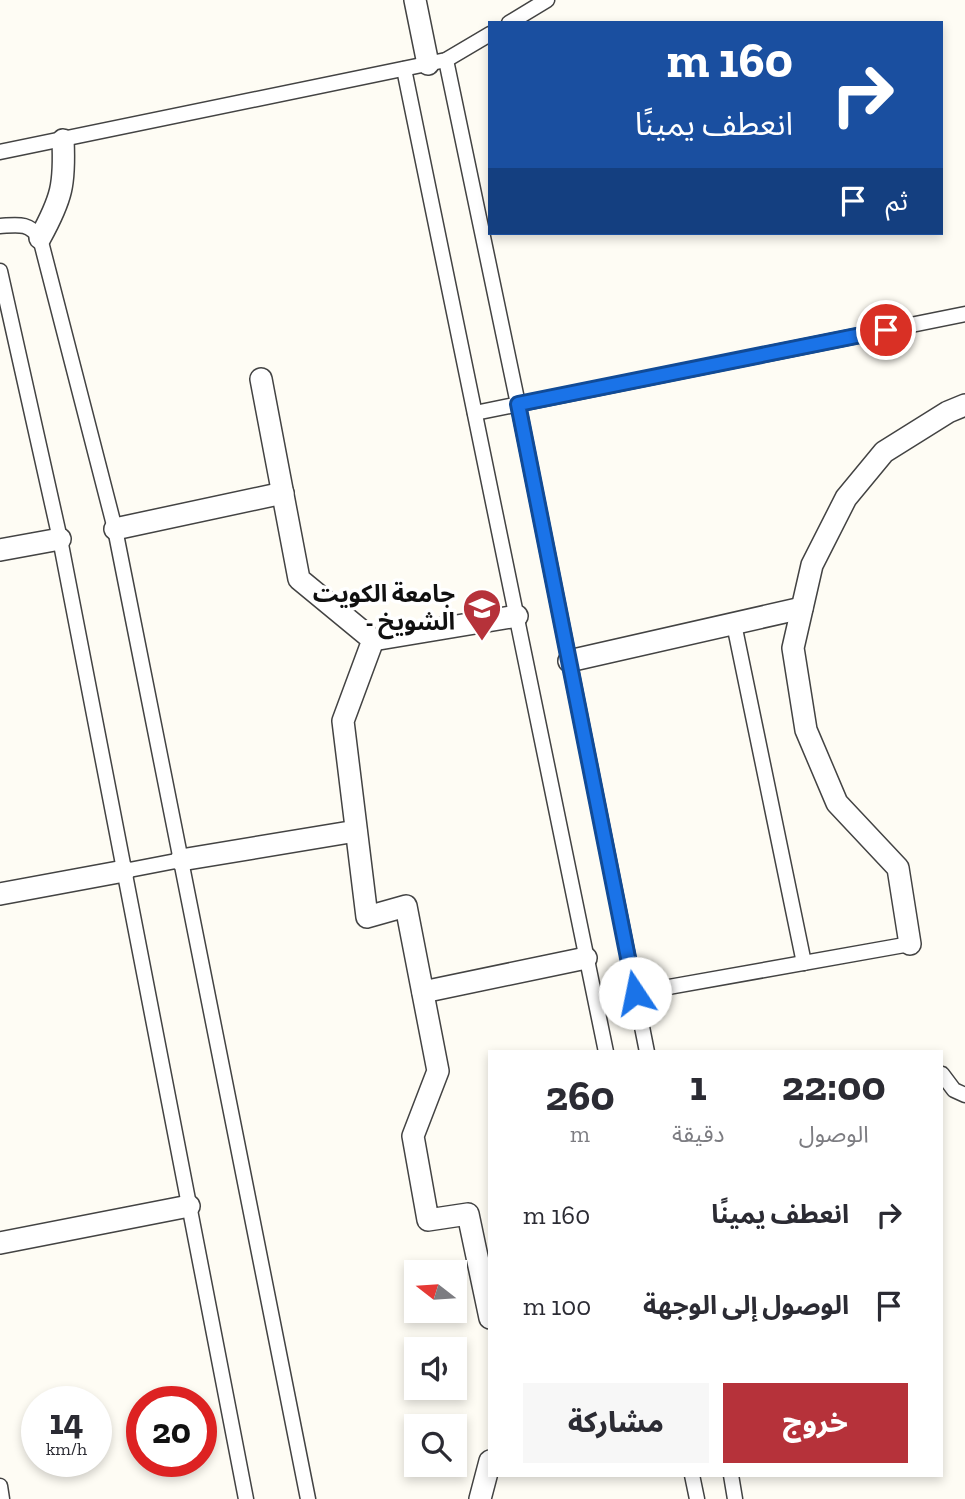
<!DOCTYPE html>
<html lang="ar">
<head>
<meta charset="utf-8">
<style>
  :root { --surface:#fff; --page:#f7f7f7; --text:#2b2b33; --muted:#7c7c81; --accent:#b6323a }
  body { margin:0; font-family:"Zilla Slab","Noto Sans Arabic",serif; background:var(--page); color:var(--text); direction:rtl; height:100vh; display:flex; flex-direction:column; font-size:26px; white-space:nowrap }
  * { box-sizing:border-box; margin:0 }
  p { font-size:23px; color:var(--muted) }
  .icon { flex:none; width:38px; height:38px; fill:none; stroke:currentColor; stroke-width:2; stroke-linecap:round; stroke-linejoin:round }
  .map { position:relative; flex:1; overflow:hidden; direction:ltr }
  .side { position:absolute; left:488px; top:1050px; width:455px; height:427px; display:flex; flex-direction:column; background:var(--surface); border-radius:0px; box-shadow:0 4px 10px #0003; direction:rtl }
  .side>* { flex:none }
  .guide { position:absolute; left:488px; top:21px; width:455px; height:214px; border-radius:0px; box-shadow:0 4px 10px #0003; direction:rtl; background:#1a4fa0; color:#fff; overflow:hidden }
  .needle { width:46px; rotate:287deg }
  .tools { position:absolute; left:404px; top:1260px; display:grid; gap:14px }
  .tools a { display:grid; place-items:center; width:63px; height:63px; border-radius:0px; background:var(--surface); box-shadow:0 4px 10px #0003; font-size:35px }
  .speed { position:absolute; left:21px; top:1386px; display:flex; gap:14px; font-size:35px; font-weight:700; text-align:center }
  .speed>* { display:grid; place-content:center; width:91px; height:91px; border-radius:50%; background:var(--surface); box-shadow:0 4px 10px #0003; line-height:1 }
  .speed small { font-size:18px; font-weight:400 }
  .speed .limit { border:10px solid #d22; background:#fff; color:#111 }
  .pin { position:absolute; display:grid; place-items:center; width:60px; height:60px; color:#fff; margin:-30px; border:4px solid #fff; border-radius:50%; box-shadow:0 2px 7px #0007 }
  .me { position:absolute; width:77px; margin:-38px; rotate:349deg; stroke-linejoin:round; filter:drop-shadow(0 0 5px #0008) }
  .turn { display:flex; align-items:center; gap:24px; height:147px; padding:0 35px; font-size:32px }
  .turn .icon { width:91px; height:91px; stroke-width:2.5 }
  .turn b { display:block; font-size:49px; line-height:60px }
  .then { display:flex; align-items:center; height:66px; padding:0 35px; background:#0003; gap:14px; font-size:26px }
  .eta { display:flex; justify-content:space-evenly; align-items:center; height:119px; text-align:center }
  .eta b { font-size:42px; font-weight:800; line-height:49px }
  .cta { display:flex; gap:14px; margin-top:auto; padding:14px 35px }
  .cta a { flex:1; height:80px; border-radius:0px; background:var(--accent); color:#fff; font-size:28px; font-weight:800; line-height:80px; text-align:center }
  .cta a+a { background:var(--page); color:var(--text) }
  ul { padding:0; list-style:none }
  li { display:flex; align-items:center; gap:21px; height:91px; padding:0 35px }
  li div { flex:1 }
  li b { display:block; font-size:26px }
  li em { font-style:normal }
  .map>svg:first-child { display:block }
  .lines { fill:none; stroke-linecap:round; stroke-linejoin:round }
  .service-casing { stroke:#434343; stroke-width:17 }
  .pedestrian-casing { stroke:#434343; stroke-width:24 }
  .service { stroke:#fff; stroke-width:14 }
  .pedestrian { stroke:#fff; stroke-width:21 }
  .route-casing { stroke:#114b97; stroke-width:18 }
  .route { stroke:#1a73e8; stroke-width:12 }
  .labels { text-anchor:middle; stroke-width:7; stroke-linejoin:round; paint-order:stroke }
  .poi-label { font-size:24px; font-weight:bold; fill:#101010; stroke:#fff; text-anchor:end }
</style>
</head>
<body>
<div class="map">
<svg width="965" height="1499" viewBox="0 0 965 1499">
  <rect width="100%" height="100%" fill="#fefcf4"/>
  <g class="lines">
    <!-- service casing -->
    <g class="service-casing">
      <g id="service">
        <path d="M509 23 547 0"/>
        <path d="M446 60 518 404 647 1052"/>
        <path d="M404 69 606 1052"/>
        <path d="M0 152 446 60 490 34"/>
        <path d="M0 226C18 225 28 222 40 238L115 529 308 1499"/>
        <path d="M0 271 60 539 246 1499"/>
        <path d="M475 413 965 314"/>
        <path d="M734 624 804 963"/>
        <path d="M124 871 181 860"/>
        <path d="M635 993 910 944"/>
        <path d="M942 1074 954 1090 965 1095"/>
        <path d="M692 1475 697 1499"/>
        <path d="M731 1475 735 1499"/>
        <path d="M0 1486 2 1499"/>
      </g>
    </g>
    <!-- pedestrian casing -->
    <g class="pedestrian-casing">
      <g id="pedestrian">
        <path d="M415 0 428 64"/>
        <path d="M40 238C62 198 65 184 63 140"/>
        <path d="M261 379 299 579 373 640 343 721 367 917 406 906 438 1071 413 1136 428 1220 468 1214 490 1318"/>
        <path d="M115 529 283 493"/>
        <path d="M0 550 60 539"/>
        <path d="M373 640 517 616"/>
        <path d="M569 661 802 608"/>
        <path d="M181 860 356 831"/>
        <path d="M0 894 124 871"/>
        <path d="M910 944 898 868 837 803 806 730 793 648 812 565 846 498 884 452 948 412 965 405"/>
        <path d="M423 992 586 958"/>
        <path d="M0 1243 189 1206"/>
        <path d="M480 1499 490 1461"/>
      </g>
    </g>
    <!-- service -->
    <use href="#service" class="service"/>
    <!-- pedestrian -->
    <use href="#pedestrian" class="pedestrian"/>
  </g>
  <g class="lines">
    <!-- route casing -->
    <g class="route-casing">
      <path id="route" d="M635 993 518 404 886 330"/>
    </g>
    <!-- route -->
    <use href="#route" class="route"/>
  </g>
  <!-- icons -->
  <defs>
    <g id="university-pin" transform="scale(2.0125)"><path d="M0 17L-7.5 6A9.5 9.5 0 1 1 7.5 6Z" fill="#b6323a" stroke="#fff"/><path d="M0-5L7-2L0 1L-7-2ZM-4 1L0 2.5L4 1V4Q0 6-4 4Z" fill="#fff"/></g>
  </defs>
  <g fill-rule="evenodd">
    <use href="#university-pin" x="482" y="608"/>
  </g>
  <g class="labels">
    <!-- poi labels -->
    <g class="poi-label">
      <text x="455" y="602">جامعة الكويت<tspan x="455" dy="28">- الشويخ</tspan></text>
    </g>
  </g>
</svg>
<div class="tools">
<a><svg class="needle" viewBox="-14 -14 28 28"><path d="M0-13l5 13h-10z" fill="#e53935"/><path d="M0 13l5-13h-10z" fill="#7c7c81"/></svg></a>
<a><svg class="icon" aria-label="sound" viewBox="0 0 24 24"><path d="M4 9h4l5-4v14l-5-4H4zM17 9q2 3 0 6"/></svg></a>
<a><svg class="icon" aria-label="search" viewBox="0 0 24 24"><circle cx="10" cy="10" r="6"/><path d="M15 15l6 6"/></svg></a>
</div>
<div class="speed"><div>14<small>km/h</small></div><div class="limit">20</div></div>
<div class="pin" style="left:886px;top:330px;background:#d93025"><svg class="icon" aria-label="arrive" viewBox="0 0 24 24"><path d="M6 21V4h12l-3 4 3 4H6"/></svg></div>
<svg class="me" style="left:635px;top:993px" viewBox="-20 -20 40 40"><circle r="19" fill="#fff"/><path d="M0-13L10 11 0 6-10 11z" fill="#1a73e8"/></svg>
<div class="guide">
<div class="turn"><svg class="icon" aria-label="right" viewBox="0 0 24 24"><path d="M7 20v-9h11M14 6l5 5-5 5"/></svg><div><b>160 m</b>انعطف يمينًا</div></div>
<div class="then">ثم<svg class="icon" aria-label="arrive" viewBox="0 0 24 24"><path d="M6 21V4h12l-3 4 3 4H6"/></svg></div>
</div>
<section class="side">
<div class="eta">
<div><b>22:00</b><p>الوصول</p></div>
<div><b>1</b><p>دقيقة</p></div>
<div><b>260</b><p>m</p></div>
</div>
<ul>
<li><svg class="icon" aria-label="right" viewBox="0 0 24 24"><path d="M7 20v-9h11M14 6l5 5-5 5"/></svg><div><b>انعطف يمينًا</b></div><em>160 m</em></li>
<li><svg class="icon" aria-label="arrive" viewBox="0 0 24 24"><path d="M6 21V4h12l-3 4 3 4H6"/></svg><div><b>الوصول إلى الوجهة</b></div><em>100 m</em></li>
</ul>
<div class="cta"><a>خروج</a><a>مشاركة</a></div>
</section>
</div>
</body>
</html>
